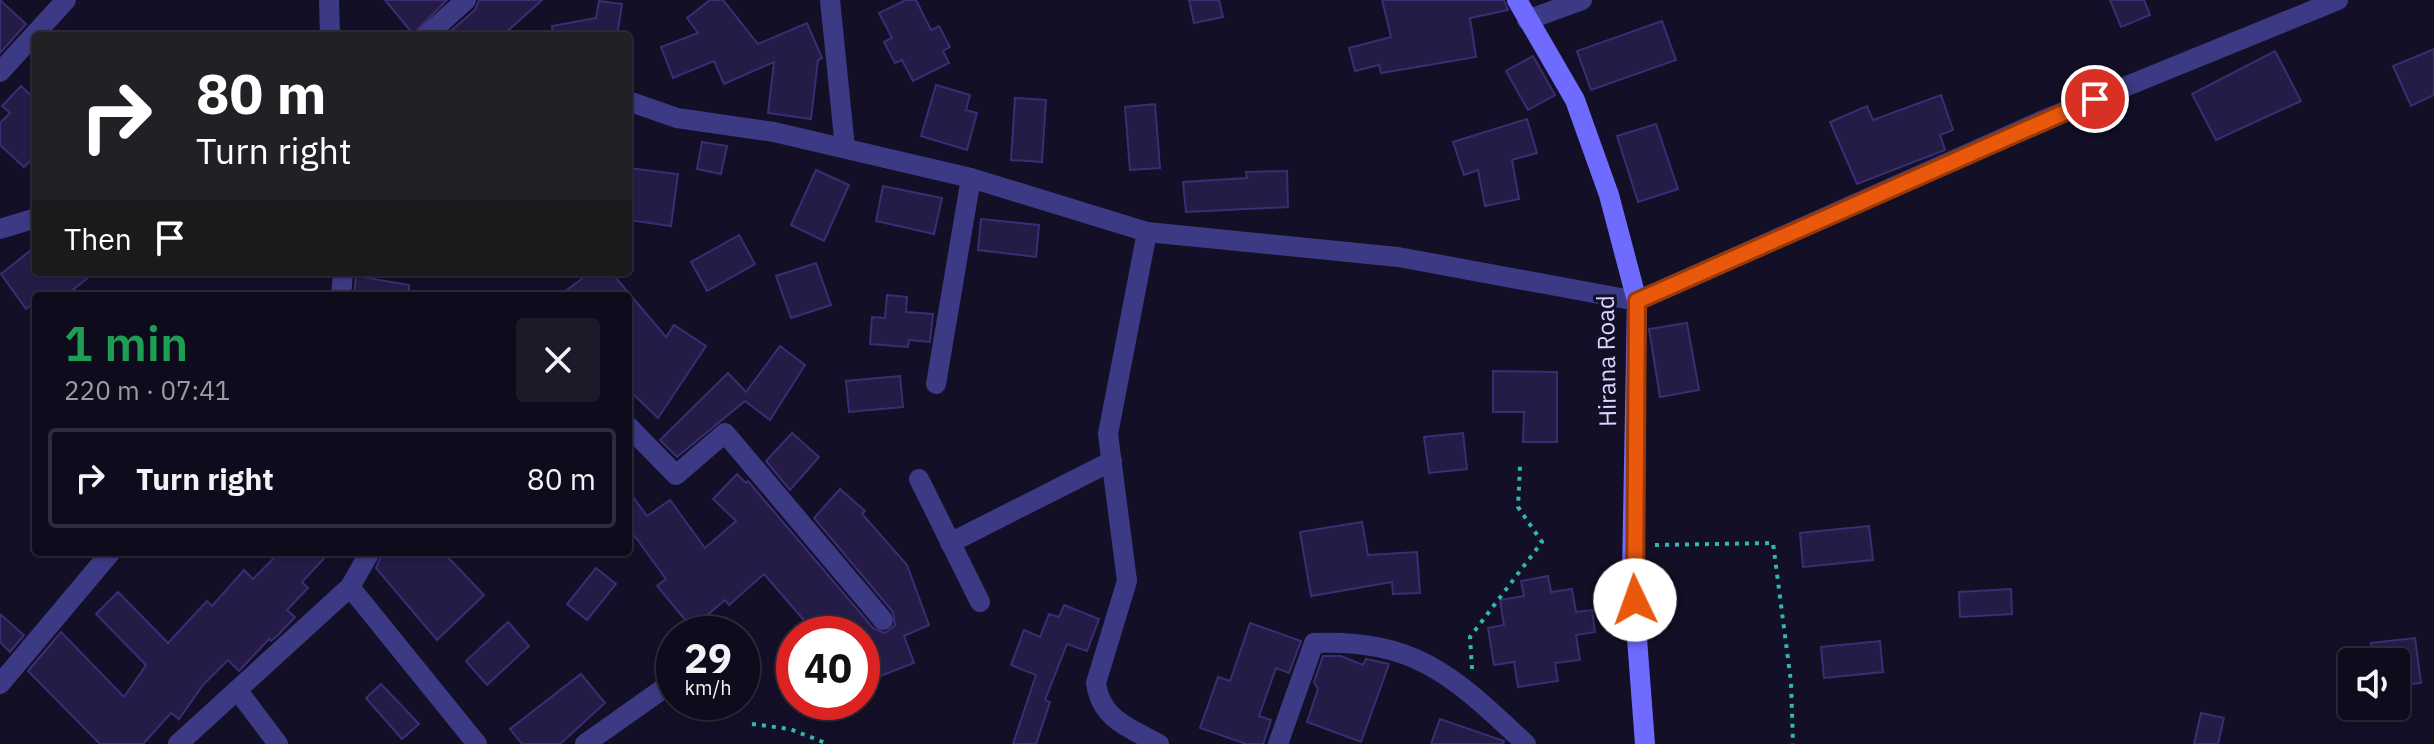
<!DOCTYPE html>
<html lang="en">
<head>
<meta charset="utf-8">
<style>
  :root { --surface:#0e0b1c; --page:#1c1929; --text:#f1f3f6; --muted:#9b9ba3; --line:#2e2b3b }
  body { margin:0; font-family:"IBM Plex Sans",sans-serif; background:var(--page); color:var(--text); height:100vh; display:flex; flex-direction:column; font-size:30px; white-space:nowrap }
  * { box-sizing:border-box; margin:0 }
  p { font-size:26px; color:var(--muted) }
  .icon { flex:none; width:44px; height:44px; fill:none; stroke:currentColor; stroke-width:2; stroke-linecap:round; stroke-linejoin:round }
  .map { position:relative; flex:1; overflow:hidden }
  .side { position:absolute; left:32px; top:292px; width:600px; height:264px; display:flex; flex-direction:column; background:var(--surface); border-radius:8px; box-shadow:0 2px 6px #0004,0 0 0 2px var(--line) }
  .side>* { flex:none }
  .guide { position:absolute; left:32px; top:32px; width:600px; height:244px; border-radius:8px; box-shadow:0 2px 6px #0004,0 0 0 2px var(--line); background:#202124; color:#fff; overflow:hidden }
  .buttons { position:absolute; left:2338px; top:648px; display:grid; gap:16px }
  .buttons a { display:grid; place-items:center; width:72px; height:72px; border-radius:8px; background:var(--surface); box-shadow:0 2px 6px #0004,0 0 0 2px var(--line); font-size:40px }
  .speed { position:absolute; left:656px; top:616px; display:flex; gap:16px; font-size:40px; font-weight:700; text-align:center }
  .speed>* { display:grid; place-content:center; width:104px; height:104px; border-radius:50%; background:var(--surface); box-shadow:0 2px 6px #0004,0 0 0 2px var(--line); line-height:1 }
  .speed small { font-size:20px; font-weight:400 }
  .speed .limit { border:12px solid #d22; background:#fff; color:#111 }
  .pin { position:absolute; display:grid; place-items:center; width:68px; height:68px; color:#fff; margin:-34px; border:4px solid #fff; border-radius:50%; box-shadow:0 2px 8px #0007 }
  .me { position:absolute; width:88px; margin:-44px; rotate:357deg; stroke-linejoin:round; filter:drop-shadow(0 0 6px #0008) }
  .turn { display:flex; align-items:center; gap:28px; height:168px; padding:0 32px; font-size:36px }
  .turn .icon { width:104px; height:104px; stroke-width:2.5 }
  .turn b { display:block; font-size:56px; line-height:68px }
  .then { display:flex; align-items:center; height:76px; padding:0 32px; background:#0003; gap:16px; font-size:30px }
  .round { display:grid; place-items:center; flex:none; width:84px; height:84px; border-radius:8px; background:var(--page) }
  .head { display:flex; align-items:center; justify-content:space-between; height:136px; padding:0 32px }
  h1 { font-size:48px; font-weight:600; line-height:60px; color:#1e9e55 }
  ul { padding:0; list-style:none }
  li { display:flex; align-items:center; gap:24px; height:100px; margin:0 16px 12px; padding:0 16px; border:4px solid var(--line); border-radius:8px }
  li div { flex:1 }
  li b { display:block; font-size:30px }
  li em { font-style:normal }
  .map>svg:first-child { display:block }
  .building { fill:#241b47; stroke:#3b2d73; stroke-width:2 }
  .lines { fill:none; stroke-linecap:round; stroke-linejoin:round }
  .path { stroke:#2fb8b0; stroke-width:4; stroke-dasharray:4 6; stroke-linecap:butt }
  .street { stroke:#3d3a85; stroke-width:20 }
  .secondary { stroke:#6f6bff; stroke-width:20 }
  .route-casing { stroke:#983908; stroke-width:20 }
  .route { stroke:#ea580c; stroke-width:14 }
  .labels { text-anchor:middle; stroke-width:6; stroke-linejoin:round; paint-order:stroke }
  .street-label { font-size:24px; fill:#d9d4ff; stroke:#130f26 }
</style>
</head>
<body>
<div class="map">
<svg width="2434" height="744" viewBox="0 0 2434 744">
  <rect width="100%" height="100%" fill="#130f26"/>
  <!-- building -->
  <g class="building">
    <path d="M0 0 26 24 0 53Z"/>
    <path d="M385 0H447L413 34Z"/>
    <path d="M479 0H542L502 36H445L475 10Z"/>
    <path d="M710 0H723L758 44 807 23 822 58 818 60 811 119 768 113 774 62 724 84 714 61 673 78 661 47 698 33 687 18Z"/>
    <path d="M906 0H916L931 30 939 26 950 47 943 51 949 63 913 81 902 60 895 63 884 42 892 38 879 13Z"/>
    <path d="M1189 0H1219L1223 17 1194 23Z"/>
    <path d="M1382 0H1504L1508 10 1470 18 1476 57 1381 73 1379 65 1355 71 1349 48 1391 37Z"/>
    <path d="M2110 0H2144L2150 15 2121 27Z"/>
    <path d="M599 1 622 4 617 36H553L552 26 596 18Z"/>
    <path d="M1662 21 1676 60 1591 90 1577 51Z"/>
    <path d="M2434 49V95L2411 106 2393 66Z"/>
    <path d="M2275 51 2301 101 2216 140 2192 94Z"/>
    <path d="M1533 56 1555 95 1528 110 1506 71Z"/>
    <path d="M936 85 970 95 966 110 977 113 967 150 921 136Z"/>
    <path d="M21 86 36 100V155L24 167 0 145V123L10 113 2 106Z"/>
    <path d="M1941 95 1953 130 1940 135 1945 150 1857 184 1830 122 1867 106 1873 120Z"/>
    <path d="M1015 98 1046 100 1042 162 1011 160Z"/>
    <path d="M1155 104 1160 168 1130 170 1125 107Z"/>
    <path d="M1527 119 1537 153 1512 160 1519 199 1485 206 1478 170 1464 175 1453 142Z"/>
    <path d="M1656 124 1678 189 1638 202 1617 136Z"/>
    <path d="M702 142 727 146 721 174 697 169Z"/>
    <path d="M628 168 678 174 671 226 628 220Z"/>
    <path d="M816 170 849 185 824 241 791 225Z"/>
    <path d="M1287 171 1288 207 1186 212 1183 182 1247 178 1246 172Z"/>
    <path d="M883 186 942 198 934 234 876 221Z"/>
    <path d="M981 219 1039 225 1036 257 978 250Z"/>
    <path d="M739 235 755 264 707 291 691 262Z"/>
    <path d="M36 246V272H95L65 296H36V301L26 309 1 274Z"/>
    <path d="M816 263 831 305 791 318 776 276Z"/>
    <path d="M591 272H611L666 337 674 325 706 346 658 418 628 389V296H559Z"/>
    <path d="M356 276 409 285V296H354Z"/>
    <path d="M887 295 907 297 906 312 933 314 930 342 909 340 908 347 870 344 872 317 885 318Z"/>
    <path d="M1687 323 1699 390 1660 397 1649 329Z"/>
    <path d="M780 346 805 365 770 420 745 401 677 457 660 440 728 373 746 392Z"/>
    <path d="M1493 371 1557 372V442H1523L1524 412H1493Z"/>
    <path d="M900 376 903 407 849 412 846 381Z"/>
    <path d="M792 433 819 457 790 490 766 461Z"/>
    <path d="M1463 433 1467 469 1429 473 1424 437Z"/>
    <path d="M737 474 746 483 748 481 873 628 885 633 895 625 893 612 814 518 840 489 865 511 862 514 907 565 929 625 904 636 914 663 870 680 862 659V634H816L764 574 729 605 725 600 692 628 657 586 666 579 628 527V490L647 516 670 500 705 548 736 521 713 499Z"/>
    <path d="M1362 522 1368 555 1417 552 1420 593 1393 594 1392 582 1311 596 1300 532Z"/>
    <path d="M1869 526 1873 560 1803 567 1800 533Z"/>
    <path d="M280 552H330L302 582 308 588 287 610 295 617 278 635 271 641 269 639 239 671 228 660 203 685 179 719 171 713 143 744H100L28 671 61 632 124 697 146 665 96 614 118 592 168 643 207 601 212 606 244 570 253 579Z"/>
    <path d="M383 552H443L484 595 437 640 376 568Z"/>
    <path d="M596 568 616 584 587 620 567 604Z"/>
    <path d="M1548 576 1551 592 1572 589 1576 612 1592 610 1595 632 1576 635 1580 660 1555 663 1558 681 1518 687 1514 662 1494 665 1488 628 1504 625 1500 600 1524 596 1521 581Z"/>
    <path d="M2011 589 2012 614 1960 617 1959 592Z"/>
    <path d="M1064 605 1099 619 1087 651 1067 644 1045 700 1050 702 1036 744H1013L1036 675 1011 665 1024 630 1040 637 1049 614 1059 617Z"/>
    <path d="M0 614 24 635 10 652 0 642Z"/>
    <path d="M508 622 529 646 487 685 466 661Z"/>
    <path d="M1250 623 1301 641 1289 673 1276 668 1259 716 1271 720 1263 744H1246L1200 728 1218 677 1230 681Z"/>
    <path d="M2415 638 2421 683 2396 686V662H2373L2371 643Z"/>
    <path d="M1880 641 1883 672 1824 678 1821 647Z"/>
    <path d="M1323 656H1341L1363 665 1366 659 1389 664 1361 742 1307 722 1318 689 1314 682Z"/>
    <path d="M581 674 605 703 560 744H522L510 729Z"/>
    <path d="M381 684 419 724 402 739 366 698Z"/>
    <path d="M2201 713 2224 718 2218 744H2194Z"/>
    <path d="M1440 719 1504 741 1503 744H1431Z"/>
  </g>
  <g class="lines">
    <!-- path -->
    <g class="path">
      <path d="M1655 545 1773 543 1791 682 1793 744"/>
      <path d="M1472 669 1470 637 1542 542 1518 507 1520 466"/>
      <path d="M752 724 790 729 828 744"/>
    </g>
    <!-- street -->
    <g class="street">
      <path d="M329 0 330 36"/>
      <path d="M830 0 845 148"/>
      <path d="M1527 20 1582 0"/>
      <path d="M426 36 466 0"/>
      <path d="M0 72 66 0"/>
      <path d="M628 101 677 118 774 132 971 178 1147 232 1398 257 1637 301 2041 121 2338 0"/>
      <path d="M0 229 36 218"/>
      <path d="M1147 232 1108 434 1127 581 1096 683C1101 720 1130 728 1159 744"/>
      <path d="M341 296 343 272"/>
      <path d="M936 384 971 178"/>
      <path d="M628 426 676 475 725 433 883 620"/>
      <path d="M919 479 980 602"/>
      <path d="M950 543 1112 461"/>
      <path d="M350 587 477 744"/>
      <path d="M0 684 111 552"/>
      <path d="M238 691 278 744"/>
      <path d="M178 744 350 587 370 552"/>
      <path d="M585 744 674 681"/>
      <path d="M1278 744 1314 643C1418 639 1455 678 1526 744"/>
    </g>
    <!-- secondary -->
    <path class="secondary" d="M1517 0 1575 100 1609 195 1637 301 1632 572 1645 744"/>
  </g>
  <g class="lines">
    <!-- route casing -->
    <g class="route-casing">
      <path id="route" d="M1635 600 1637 301 2095 99"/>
    </g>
    <!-- route -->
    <use href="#route" class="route"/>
  </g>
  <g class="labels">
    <!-- street labels -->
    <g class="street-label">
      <text transform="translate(1607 361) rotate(-91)" y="8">Hirana Road</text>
    </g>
  </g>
</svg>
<div class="buttons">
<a><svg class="icon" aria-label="sound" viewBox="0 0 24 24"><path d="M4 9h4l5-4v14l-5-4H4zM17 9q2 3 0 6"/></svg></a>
</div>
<div class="speed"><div>29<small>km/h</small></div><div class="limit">40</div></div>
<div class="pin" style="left:2095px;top:99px;background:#d93025"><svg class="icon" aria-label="arrive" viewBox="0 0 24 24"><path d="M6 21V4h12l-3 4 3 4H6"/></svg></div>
<svg class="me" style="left:1635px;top:600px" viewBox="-20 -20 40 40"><circle r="19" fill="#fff"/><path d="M0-13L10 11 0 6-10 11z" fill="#ea580c"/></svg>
<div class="guide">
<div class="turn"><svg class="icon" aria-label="right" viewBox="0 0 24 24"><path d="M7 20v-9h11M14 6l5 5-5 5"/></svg><div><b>80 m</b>Turn right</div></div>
<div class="then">Then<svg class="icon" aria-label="arrive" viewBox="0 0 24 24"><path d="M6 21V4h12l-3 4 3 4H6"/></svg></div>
</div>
<section class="side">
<div class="head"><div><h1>1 min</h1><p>220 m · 07:41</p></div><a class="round"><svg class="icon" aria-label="close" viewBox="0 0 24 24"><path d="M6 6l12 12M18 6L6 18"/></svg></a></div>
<ul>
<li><svg class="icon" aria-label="right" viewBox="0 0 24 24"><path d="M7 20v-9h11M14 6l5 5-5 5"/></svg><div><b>Turn right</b></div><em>80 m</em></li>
</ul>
</section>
</div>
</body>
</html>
